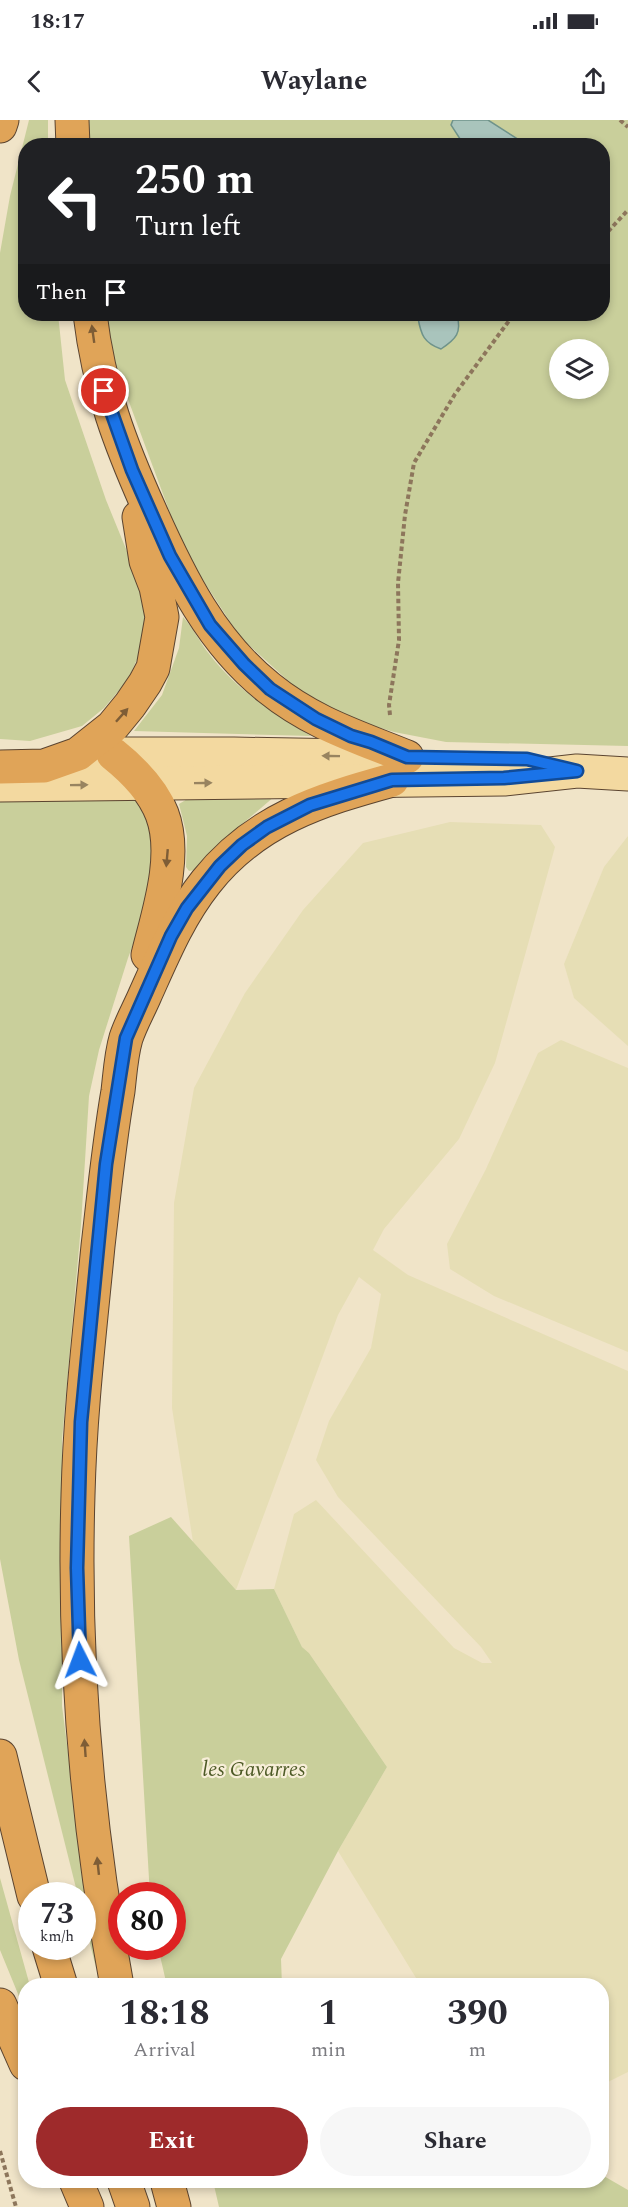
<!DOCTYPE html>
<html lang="en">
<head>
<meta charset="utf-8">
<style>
  :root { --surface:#fff; --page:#f7f7f7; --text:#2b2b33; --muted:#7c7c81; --accent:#9e2a2b }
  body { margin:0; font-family:Spectral,serif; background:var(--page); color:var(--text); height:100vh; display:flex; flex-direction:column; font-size:22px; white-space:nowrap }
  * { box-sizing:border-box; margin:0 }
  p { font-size:20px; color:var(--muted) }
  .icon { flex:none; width:33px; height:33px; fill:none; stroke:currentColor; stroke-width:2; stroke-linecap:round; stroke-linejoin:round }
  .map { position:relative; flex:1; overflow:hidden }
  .panel { position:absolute; left:18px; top:1858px; width:591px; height:210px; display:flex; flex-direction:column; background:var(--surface); border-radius:24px; box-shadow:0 3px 9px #0003 }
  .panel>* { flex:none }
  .top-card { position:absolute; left:18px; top:18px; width:592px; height:183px; border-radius:24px; box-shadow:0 3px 9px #0003; background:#202124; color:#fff; overflow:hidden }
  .buttons { position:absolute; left:549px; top:219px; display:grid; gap:12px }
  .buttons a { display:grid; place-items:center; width:60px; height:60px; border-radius:50%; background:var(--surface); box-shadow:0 3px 9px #0003; font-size:30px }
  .speed { position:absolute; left:18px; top:1762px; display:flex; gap:12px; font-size:30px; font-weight:700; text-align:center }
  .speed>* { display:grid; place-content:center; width:78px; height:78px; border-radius:50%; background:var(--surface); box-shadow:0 3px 9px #0003; line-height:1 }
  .speed small { font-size:15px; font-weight:400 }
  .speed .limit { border:9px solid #d22; background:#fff; color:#111 }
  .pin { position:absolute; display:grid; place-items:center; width:51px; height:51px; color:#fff; margin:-26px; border:3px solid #fff; border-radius:50%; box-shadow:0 2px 6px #0007 }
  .me { position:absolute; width:66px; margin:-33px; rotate:357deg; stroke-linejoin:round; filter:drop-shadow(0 0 4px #0008) }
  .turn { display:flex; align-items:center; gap:21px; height:126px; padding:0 18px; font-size:27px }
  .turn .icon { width:78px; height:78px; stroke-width:2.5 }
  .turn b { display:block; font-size:42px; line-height:51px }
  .then { display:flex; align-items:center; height:57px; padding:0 18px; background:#0003; gap:12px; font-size:22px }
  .eta { display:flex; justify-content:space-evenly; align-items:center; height:102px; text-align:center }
  .eta b { font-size:36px; font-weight:700; line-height:42px }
  .cta { display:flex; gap:12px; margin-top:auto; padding:12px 18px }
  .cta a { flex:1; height:69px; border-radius:36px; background:var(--accent); color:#fff; font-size:24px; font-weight:700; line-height:69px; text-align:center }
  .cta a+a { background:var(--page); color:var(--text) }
  .status { display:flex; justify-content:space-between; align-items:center; height:42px; padding:0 30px; background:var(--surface); direction:ltr }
  .status svg { height:16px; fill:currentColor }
  header { display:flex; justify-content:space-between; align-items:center; height:78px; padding:0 18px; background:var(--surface); font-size:27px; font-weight:700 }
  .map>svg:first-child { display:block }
  .farmland { fill:#e6deb5 }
  .green { fill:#c9cf9b; fill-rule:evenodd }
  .water { fill:#a9c4bc; stroke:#6f938a; stroke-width:1.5 }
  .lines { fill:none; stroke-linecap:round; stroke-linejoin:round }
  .major-casing { stroke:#5b4430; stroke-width:35 }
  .highway-casing { stroke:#5b4430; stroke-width:35 }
  .path { stroke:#8d765c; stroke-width:4; stroke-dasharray:4.5 3; stroke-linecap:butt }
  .major { stroke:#f3d9a0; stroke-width:33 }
  .highway { stroke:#e0a458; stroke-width:33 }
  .oneway { fill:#7e5d36 }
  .oneway2 { fill:#988460 }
  .route-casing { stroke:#114b97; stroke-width:15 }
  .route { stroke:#1a73e8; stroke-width:10 }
  .labels { text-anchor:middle; stroke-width:4.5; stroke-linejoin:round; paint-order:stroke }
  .park-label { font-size:21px; font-style:italic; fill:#4d5a26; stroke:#f7eed8 }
</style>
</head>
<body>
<div class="status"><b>18:17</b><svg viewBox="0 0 49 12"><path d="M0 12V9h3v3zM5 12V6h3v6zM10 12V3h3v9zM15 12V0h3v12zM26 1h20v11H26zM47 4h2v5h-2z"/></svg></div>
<header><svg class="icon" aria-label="back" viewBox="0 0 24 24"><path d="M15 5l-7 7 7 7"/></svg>Waylane<svg class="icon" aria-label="share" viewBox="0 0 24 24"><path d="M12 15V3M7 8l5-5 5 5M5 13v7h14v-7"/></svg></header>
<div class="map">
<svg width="628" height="2087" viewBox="0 0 628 2087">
  <rect width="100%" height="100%" fill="#f0e4c8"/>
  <!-- farmland -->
  <g class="farmland">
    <path d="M450 702 541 705 555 727 495 943 459 1019 384 1109 373 1130 408 1155 628 1251V1952L602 1965V1866H421L338 1731 387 1647 309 1533 302 1527 274 1469 294 1394 316 1380 454 1528 482 1543H492L481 1527 338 1377 316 1340 329 1301 371 1228 381 1174 359 1157 338 1195 236 1470 193 1422 172 1288 174 1083 194 968 245 873 303 790 363 723Z"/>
    <path d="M628 716V926L574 878 564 844 604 747Z"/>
    <path d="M561 920 628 948V1232L494 1176 450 1149 447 1124 486 1049 538 933Z"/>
  </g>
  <!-- green -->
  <g class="green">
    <path d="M29 0H48V25L26 26V194H58L65 260 106 380 135 451 148 495 141 531 127 561 104 588 82 606 30 621 0 619V133L10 76Z"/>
    <path d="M84 0H628V626L446 622 394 612 350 599 295 567 240 517 184 431 111 233 104 194H603V26L84 25ZM560 230H598V268H560Z"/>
    <path d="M183 497C194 509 200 523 210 535 237 570 273 593 311 616L134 611 162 575 179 528Z"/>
    <path d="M275 676 234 711 194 750 189 751 186 747 187 716 179 684 189 678Z"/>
    <path d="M133 677 145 693 156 721 147 787 128 838 99 930 89 976 81 1105 62 1320V1586L96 1848 83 1795 82 1776H78L19 1540 0 1439V681Z"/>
    <path d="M171 1397 236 1470 274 1469 302 1527 309 1533 387 1647 338 1731 281 1839 282 1866H167L158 1827H172V1776H150L129 1416Z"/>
    <path d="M0 1758 30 1866H26L25 1891 0 1830Z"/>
    <path d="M602 2055 628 2070V2087H219L213 2061H602Z"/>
  </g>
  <!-- water -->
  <g class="water">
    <path d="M453 0H488L527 25H464L451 5Z"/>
    <path d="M422 194H457C462 213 456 219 441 229 424 223 421 215 418 198Z"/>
  </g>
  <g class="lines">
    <!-- major casing -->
    <g class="major-casing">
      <g id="major">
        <path d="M94 634H234L405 637"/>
        <path d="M0 665 504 659 577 651 628 654"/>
      </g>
    </g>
    <!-- highway casing -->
    <g class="highway-casing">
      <g id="highway">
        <path d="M72 0 73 26"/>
        <path d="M0 6 2 0"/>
        <path d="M90 194C99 269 120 324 151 393 180 458 212 523 269 568 312 603 358 617 407 637"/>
        <path d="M113 634C133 650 153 670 162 694 178 736 158 794 148 835"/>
        <path d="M0 647 44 646 78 634 112 607 130 585 145 563 153 548 162 497 156 467 146 441 139 397"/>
        <path d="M0 1636 34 1776"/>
        <path d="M49 1827 61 1866"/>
        <path d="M117 1866C87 1705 73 1539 78 1375 80 1291 90 1209 98 1126 104 1074 109 1023 118 971 120 954 121 935 126 918 131 903 139 889 145 875 163 835 179 796 206 762 255 700 319 680 392 660"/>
        <path d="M0 1885 26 1944"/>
        <path d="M76 2061 87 2087"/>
        <path d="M124 2061 133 2087"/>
        <path d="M167 2061 174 2087"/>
      </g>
    </g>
    <!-- path -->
    <g class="path">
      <path d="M620 0 628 7"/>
      <path d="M603 117 628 90"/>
      <path d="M390 595 389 585 399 520 398 463 405 395 414 343 455 274 514 194"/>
      <path d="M0 2031 16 2087"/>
    </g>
    <!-- major -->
    <use href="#major" class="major"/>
    <!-- highway -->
    <use href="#highway" class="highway"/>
  </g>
  <!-- one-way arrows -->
  <defs><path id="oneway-solid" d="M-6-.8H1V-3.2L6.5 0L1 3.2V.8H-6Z" transform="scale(1.5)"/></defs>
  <g class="oneway">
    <use href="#oneway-solid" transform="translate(93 214) rotate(-98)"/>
    <use href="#oneway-solid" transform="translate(122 595) rotate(-48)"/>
    <use href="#oneway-solid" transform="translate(167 738) rotate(95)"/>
    <use href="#oneway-solid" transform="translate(85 1628) rotate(-94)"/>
    <use href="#oneway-solid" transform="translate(98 1746) rotate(-96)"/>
  </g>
  <g class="oneway2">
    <use href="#oneway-solid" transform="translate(331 636) rotate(-179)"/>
    <use href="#oneway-solid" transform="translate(203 663) rotate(-1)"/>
    <use href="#oneway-solid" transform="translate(79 665) rotate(-1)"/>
  </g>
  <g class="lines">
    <!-- route casing -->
    <g class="route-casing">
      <path id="route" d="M80 1540 77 1448 81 1302 106 1044 126 918 171 816 187 788 220 746 242 725 267 707 310 685 392 660 504 658 577 651 527 639 407 637 371 622 351 616 316 599 270 569 244 544 210 505 170 436 132 350 104 271"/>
    </g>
    <!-- route -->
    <use href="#route" class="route"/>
  </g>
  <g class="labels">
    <!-- park labels -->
    <g class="park-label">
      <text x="254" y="1656">les Gavarres</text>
    </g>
  </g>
</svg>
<div class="buttons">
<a><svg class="icon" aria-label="layers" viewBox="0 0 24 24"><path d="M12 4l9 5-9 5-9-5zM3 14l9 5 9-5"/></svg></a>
</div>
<div class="speed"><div>73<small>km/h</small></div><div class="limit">80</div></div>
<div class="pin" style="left:104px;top:271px;background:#d93025"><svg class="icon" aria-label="arrive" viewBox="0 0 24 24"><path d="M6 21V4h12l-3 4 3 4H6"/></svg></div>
<svg class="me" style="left:80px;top:1540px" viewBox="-20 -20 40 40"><path d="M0-17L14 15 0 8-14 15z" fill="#1a73e8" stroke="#fff" stroke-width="4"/></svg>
<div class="top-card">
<div class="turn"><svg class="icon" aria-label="left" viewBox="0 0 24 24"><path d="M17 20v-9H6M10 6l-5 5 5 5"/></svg><div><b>250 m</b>Turn left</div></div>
<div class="then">Then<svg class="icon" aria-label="arrive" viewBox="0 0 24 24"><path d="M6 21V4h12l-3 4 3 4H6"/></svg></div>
</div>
<section class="panel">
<div class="eta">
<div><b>18:18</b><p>Arrival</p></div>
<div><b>1</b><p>min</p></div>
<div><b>390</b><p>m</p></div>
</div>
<div class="cta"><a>Exit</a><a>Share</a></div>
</section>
</div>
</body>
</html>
